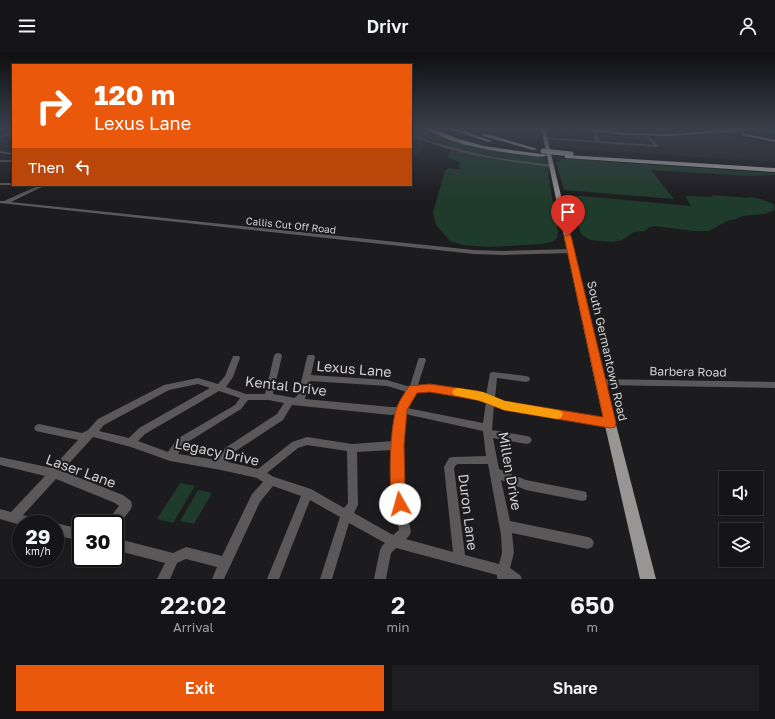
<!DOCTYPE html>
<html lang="en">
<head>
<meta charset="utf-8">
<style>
  :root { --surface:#151416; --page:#1e1d1f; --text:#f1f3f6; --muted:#9d9ea1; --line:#343335; --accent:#ea580c }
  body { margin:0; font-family:"Golos Text",sans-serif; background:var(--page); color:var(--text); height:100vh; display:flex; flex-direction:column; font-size:15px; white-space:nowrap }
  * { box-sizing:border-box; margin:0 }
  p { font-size:13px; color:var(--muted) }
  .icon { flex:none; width:22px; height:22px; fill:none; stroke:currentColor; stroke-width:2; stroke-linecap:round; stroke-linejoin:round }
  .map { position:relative; height:527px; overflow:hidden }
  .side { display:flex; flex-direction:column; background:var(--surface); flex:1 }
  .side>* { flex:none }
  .banner { position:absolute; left:12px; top:12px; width:400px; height:122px; border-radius:0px; box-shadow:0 2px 6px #0003,0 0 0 1px var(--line); background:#ea580c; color:#fff; overflow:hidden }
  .controls { position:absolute; left:719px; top:419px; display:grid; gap:8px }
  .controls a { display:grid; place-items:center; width:44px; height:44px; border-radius:0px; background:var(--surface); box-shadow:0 2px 6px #0003,0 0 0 1px var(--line); font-size:20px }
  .speed { position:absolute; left:12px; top:463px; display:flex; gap:8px; font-size:20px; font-weight:700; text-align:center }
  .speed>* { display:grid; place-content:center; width:52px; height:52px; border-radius:50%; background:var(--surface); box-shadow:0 2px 6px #0003,0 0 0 1px var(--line); line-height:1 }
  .speed small { font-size:10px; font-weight:400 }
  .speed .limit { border:2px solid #111; border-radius:6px; background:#fff; color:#111 }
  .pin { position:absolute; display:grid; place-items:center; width:34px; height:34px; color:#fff; margin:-41px -17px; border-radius:50% 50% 50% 0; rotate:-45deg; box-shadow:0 0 4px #0007 }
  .pin .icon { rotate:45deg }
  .me { position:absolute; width:44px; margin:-22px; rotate:353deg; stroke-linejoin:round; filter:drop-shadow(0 0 3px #0008) }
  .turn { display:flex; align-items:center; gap:14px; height:84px; padding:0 16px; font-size:18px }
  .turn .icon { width:52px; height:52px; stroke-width:2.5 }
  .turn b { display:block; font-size:28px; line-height:34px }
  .then { display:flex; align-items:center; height:38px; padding:0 16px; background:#0003; gap:8px; font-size:15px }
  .eta { display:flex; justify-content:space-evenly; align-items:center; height:68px; text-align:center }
  .eta b { font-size:24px; font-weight:600; line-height:28px }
  .cta { display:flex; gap:8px; margin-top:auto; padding:8px 16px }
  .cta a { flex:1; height:46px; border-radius:0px; background:var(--accent); color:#fff; font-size:16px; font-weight:600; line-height:46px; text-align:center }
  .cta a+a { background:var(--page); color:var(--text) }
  header { display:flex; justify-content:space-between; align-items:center; height:52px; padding:0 16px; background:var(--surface); font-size:18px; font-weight:600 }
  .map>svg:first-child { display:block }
  .built { fill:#26242a }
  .green { fill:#1f3b2b }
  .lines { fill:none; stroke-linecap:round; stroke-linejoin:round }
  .river { fill:#3a5a77; fill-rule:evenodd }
  .minor { fill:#5a5858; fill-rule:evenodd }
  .major { fill:#989595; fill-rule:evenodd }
  .highway { fill:#b1aead; fill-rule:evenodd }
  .highway-bridge { stroke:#b1aead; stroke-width:5 }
  .route { fill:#ea580c; stroke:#983908 }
  .slow { fill:#f59e0b }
  .labels { text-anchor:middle; stroke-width:4; stroke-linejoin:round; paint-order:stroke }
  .far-street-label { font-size:10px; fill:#d1d1d2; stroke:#1c1b1d }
  .street-label { font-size:12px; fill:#d1d1d2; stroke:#1c1b1d }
  .near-street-label { font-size:14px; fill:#d1d1d2; stroke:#1c1b1d }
</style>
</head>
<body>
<header><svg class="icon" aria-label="menu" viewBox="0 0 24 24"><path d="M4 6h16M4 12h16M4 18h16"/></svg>Drivr<svg class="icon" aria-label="person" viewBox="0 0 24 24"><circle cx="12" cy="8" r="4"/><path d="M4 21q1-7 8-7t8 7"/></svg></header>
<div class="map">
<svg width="775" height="527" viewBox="0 0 775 527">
  <rect width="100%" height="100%" fill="#1c1b1d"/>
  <!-- built -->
  <g class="built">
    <path d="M480 76H536L539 89 499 83Z"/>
    <path d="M559 78 655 85 730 83 775 92V110L557 96 552 79Z"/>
    <path d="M411 79 429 89 412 108H411Z"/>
  </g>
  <!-- green -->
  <g class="green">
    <path d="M411 76 417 77 422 81H430L454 89 495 99 545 105 549 114 548 122 558 180 557 186 552 190 542 192 489 195 463 193 450 189 436 173 433 161 445 118 450 116 454 117H459L460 110 447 105 451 98 448 94 417 82Z"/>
    <path d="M555 106 775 121V123L749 124 651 118 674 147 564 138 556 110 562 109Z"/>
    <path d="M711 143 750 146 749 145C753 145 773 150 774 153 775 154 774 157 775 158L765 162 742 164 736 167 727 169 709 179H694L654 174 650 175 644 179 634 180 622 188 613 190 590 188 581 182 576 165V158L572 155 569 146 575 144H582L691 154 685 144 713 145Z"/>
    <path d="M180 431 195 434 173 471 157 467Z"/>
    <path d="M198 438 212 441 194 472 180 469Z"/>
  </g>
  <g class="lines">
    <!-- river -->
    <path class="river" d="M753 76 775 79V81L755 77Z"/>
    <!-- minor -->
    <g class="minor">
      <path d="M595 78 597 79 599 89 654 93 645 83 647 82 659 94 657 95 545 87 543 86 545 85 595 89 593 79Z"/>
      <path d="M13 80V82L0 86V84Z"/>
      <path d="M411 81 429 89 491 105 552 113 554 114 552 115C506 109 453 103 411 83Z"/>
      <path d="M0 99 13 101V103L0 101Z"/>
      <rect x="0" y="108" width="13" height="2"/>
      <path d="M0 131H13V133H14H0Z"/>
      <path d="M40 133H46L11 150 474 198 503 199 571 197 574 199 571 201 503 203 474 202 0 151V149H4Z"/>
      <path d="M278 301 281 302 282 304 273 342 290 345 294 346 298 343 307 305 308 303H314L315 305 311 323 387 328 407 334H410L418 308 419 306H425L426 308 418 333 436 334 486 343 490 321 493 320 526 324 529 325 530 327 529 329 526 330 497 326 495 346 505 350 614 368 616 371 614 374 611 375 504 356 494 353 492 378 527 384 530 385 532 388 530 391 527 392 493 386 499 417 526 428 582 439 586 440 587 444 586 448 582 449 526 438 501 428 510 469 588 485 592 487 594 491 592 495 588 497 512 481 514 501 510 516 520 523 522 527H497V523L396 496 391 501 386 527H374L380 498 382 494 385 491 349 471 332 527H320L340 465 310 448 279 527H267L301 444 273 434 260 450 224 527H212L217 515 186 507 177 511 170 527H157L165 511 115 498V486L173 501 186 495 222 504 252 442 263 430 257 426 221 418 170 409 131 395 93 385 62 419 123 443 131 449 132 453 131 457 116 476H115V472H106L108 468 119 454 115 451 56 427 23 463 41 468 43 472H21V473L0 467V457L11 460 45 424 0 413V405L52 416 78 388 36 379 34 376 36 373 39 372 82 381 88 378 98 367 164 333 198 326 218 332 225 324 233 304H239L240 306 233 325 226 335 246 342H265L274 304 275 302ZM310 329 387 334 407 340 398 355H391L305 347ZM198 332 210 336 139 376 129 386 99 379 104 373 169 338ZM219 339 240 346 235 353 177 387 168 400 138 389 145 382ZM422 339 436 340 486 350 483 371 407 356 416 340ZM248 348H268L284 351 277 362 225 396 218 408 178 402 183 393 241 357ZM292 353 391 363 396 362 393 389 352 392 307 385 292 390 258 417 228 410 231 402 283 368ZM405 362 483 379 486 404 453 405 449 406 444 415 453 500 406 487 409 484 411 480 403 438 402 393ZM307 393 347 399 348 451 344 456 311 437 274 425 267 421 298 396ZM392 398 393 438 399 478 393 483 354 461 358 453 357 400ZM458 412H488L501 483 502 501 499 512 465 503 454 416 456 413Z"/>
      <path d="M600 327 775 330V336L600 333 597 332 596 330 597 328Z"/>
      <path d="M55 471 81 477V489L55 483V472H53Z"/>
    </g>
    <!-- major -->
    <g class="major">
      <path d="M541 76H545L605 330 656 527H640L595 330Z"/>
      <path d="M583 76 626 81 671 82 750 76 775 77 671 84 626 83 565 76Z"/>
      <path d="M741 81 775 88V90L741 83Z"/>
    </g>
    <!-- highway -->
    <g class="highway">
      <path d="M424 76H431L456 86 484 94 548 103C543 106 533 104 526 103 493 99 454 94 424 76Z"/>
      <path d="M447 76H455L492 89 488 90Z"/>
      <path d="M483 82H487L538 97 533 98 483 84Z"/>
      <path d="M567 103 775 116V120L565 106V104Z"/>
    </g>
    <!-- highway-bridge -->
    <path class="highway-bridge" d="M543 99 571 102"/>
  </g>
  <!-- sky -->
  <linearGradient id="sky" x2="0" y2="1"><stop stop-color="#0f0f10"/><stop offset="0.51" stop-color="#3a3f4c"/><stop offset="1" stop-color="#3a3f4c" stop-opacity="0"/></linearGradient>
  <rect width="775" height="150" fill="url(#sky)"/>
  <!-- route -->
  <path class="route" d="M568 182 571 184 616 371 615 375 610 376 504 358 477 348 430 340 417 341 407 358 404 393 405 438 407 452 405 457 400 459 395 457C387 438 390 378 396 358 398 350 405 341 409 334L430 332 478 339 504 349 603 365 564 184Z"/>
  <!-- slow -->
  <path class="slow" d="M458 336 483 340 505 349 557 358 561 359 563 362 561 366 557 367 504 358 481 349 454 343 452 340 454 337Z"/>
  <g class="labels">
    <!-- far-street labels -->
    <g class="far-street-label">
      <text transform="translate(291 173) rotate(6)" y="4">Callis Cut Off Road</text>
    </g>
    <!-- street labels -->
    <g class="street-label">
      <text transform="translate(607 299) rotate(77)" y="4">South Germantown Road</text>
      <text transform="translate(688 320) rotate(1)" y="4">Barbera Road</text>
    </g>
    <!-- near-street labels -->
    <g class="near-street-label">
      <text transform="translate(354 317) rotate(5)" y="5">Lexus Lane</text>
      <text transform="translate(286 334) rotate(7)" y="5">Kental Drive</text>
      <text transform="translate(217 400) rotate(12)" y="5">Legacy Drive</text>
      <text transform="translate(81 419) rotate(20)" y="5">Laser Lane</text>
      <text transform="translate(510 419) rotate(80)" y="5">Millen Drive</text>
      <text transform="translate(468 460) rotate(83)" y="5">Duron Lane</text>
    </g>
  </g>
</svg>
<div class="controls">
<a><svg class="icon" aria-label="sound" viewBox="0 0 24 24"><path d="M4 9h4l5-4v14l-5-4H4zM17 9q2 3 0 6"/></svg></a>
<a><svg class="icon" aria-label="layers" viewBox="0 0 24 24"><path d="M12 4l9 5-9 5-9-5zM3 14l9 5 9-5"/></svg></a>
</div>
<div class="speed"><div>29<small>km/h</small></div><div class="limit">30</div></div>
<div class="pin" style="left:568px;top:184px;background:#d93025"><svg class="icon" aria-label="arrive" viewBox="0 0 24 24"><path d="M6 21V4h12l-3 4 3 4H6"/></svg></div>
<svg class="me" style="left:400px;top:452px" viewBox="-20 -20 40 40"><circle r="19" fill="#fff"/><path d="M0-13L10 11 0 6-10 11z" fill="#ea580c"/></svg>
<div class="banner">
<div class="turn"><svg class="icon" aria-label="right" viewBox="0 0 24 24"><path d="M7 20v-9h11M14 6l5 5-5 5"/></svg><div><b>120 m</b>Lexus Lane</div></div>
<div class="then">Then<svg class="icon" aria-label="left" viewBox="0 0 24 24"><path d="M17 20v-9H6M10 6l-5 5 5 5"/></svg></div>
</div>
</div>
<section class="side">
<div class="eta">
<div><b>22:02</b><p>Arrival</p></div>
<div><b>2</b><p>min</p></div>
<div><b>650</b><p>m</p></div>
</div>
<div class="cta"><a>Exit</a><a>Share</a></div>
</section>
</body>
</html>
